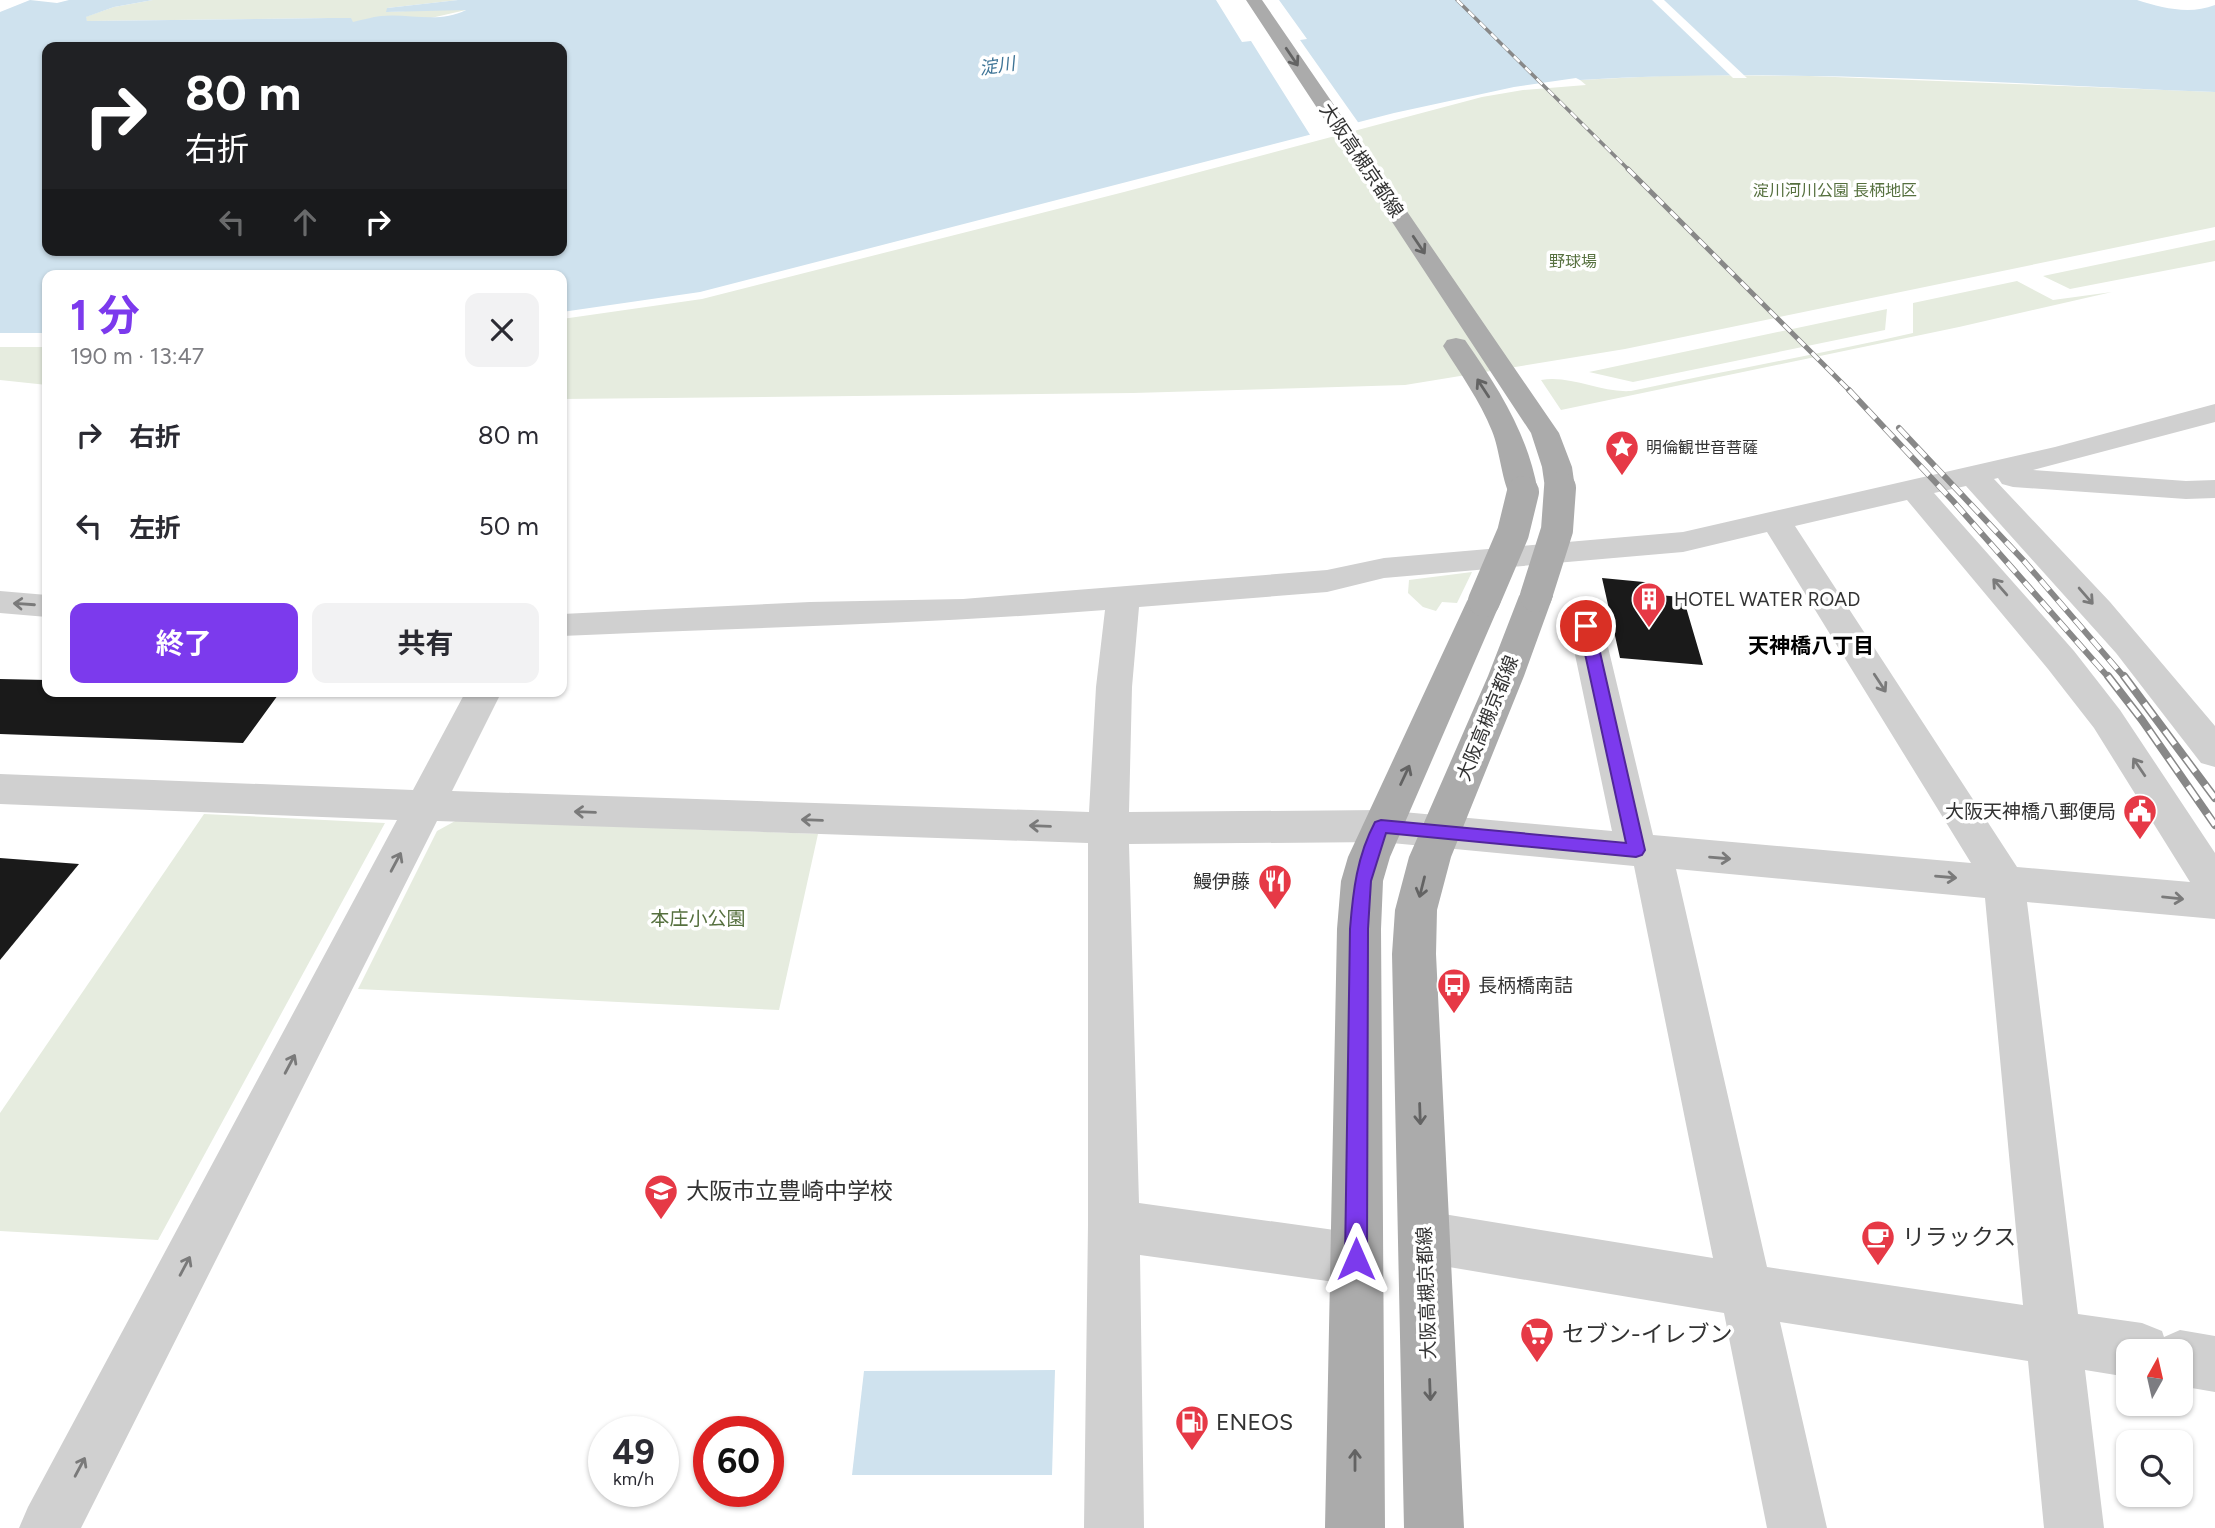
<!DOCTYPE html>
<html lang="ja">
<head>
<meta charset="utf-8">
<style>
  :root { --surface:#fff; --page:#f2f2f3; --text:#2b2b33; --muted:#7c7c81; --accent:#7c3aed }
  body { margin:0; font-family:Figtree,"Noto Sans JP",sans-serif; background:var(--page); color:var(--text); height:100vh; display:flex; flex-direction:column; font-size:26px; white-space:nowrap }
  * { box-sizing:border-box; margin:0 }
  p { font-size:23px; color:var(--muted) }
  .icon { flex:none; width:38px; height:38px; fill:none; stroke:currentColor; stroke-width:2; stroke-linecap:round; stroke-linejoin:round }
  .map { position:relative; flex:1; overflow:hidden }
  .sheet { position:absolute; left:42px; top:270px; width:525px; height:427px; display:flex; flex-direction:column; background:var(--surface); border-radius:14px; box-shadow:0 2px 5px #0004 }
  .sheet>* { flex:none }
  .banner { position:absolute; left:42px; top:42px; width:525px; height:214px; border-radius:14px; box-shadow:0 2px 5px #0004; background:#202124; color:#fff; overflow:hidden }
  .needle { width:46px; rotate:8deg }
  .fabs { position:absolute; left:2116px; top:1339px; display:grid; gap:14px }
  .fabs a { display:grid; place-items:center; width:77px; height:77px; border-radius:14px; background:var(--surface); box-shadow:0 2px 5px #0004; font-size:35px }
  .speed { position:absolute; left:588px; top:1416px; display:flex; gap:14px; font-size:35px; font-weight:700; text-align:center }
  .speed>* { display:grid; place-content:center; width:91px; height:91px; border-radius:50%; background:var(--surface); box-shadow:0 2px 5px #0004; line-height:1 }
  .speed small { font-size:18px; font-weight:400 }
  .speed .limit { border:10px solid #d22; background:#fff; color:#111 }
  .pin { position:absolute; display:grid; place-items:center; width:60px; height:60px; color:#fff; margin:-30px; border:4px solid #fff; border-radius:50%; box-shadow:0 2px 7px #0007 }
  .me { position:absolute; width:77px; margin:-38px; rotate:0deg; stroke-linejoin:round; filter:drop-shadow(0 0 5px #0008) }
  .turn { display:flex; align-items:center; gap:24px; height:147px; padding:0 28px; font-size:32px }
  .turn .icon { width:91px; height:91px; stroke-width:2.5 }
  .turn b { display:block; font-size:49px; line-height:60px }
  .lanes { display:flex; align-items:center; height:66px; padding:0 28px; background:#0003; justify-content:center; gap:35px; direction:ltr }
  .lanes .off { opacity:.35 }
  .round { display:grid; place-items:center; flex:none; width:74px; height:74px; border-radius:14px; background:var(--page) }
  .overview { display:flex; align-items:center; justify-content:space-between; height:119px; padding:0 28px }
  h1 { font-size:42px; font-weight:700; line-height:52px; color:var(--accent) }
  .button { display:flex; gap:14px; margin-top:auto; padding:14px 28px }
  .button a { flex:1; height:80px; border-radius:14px; background:var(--accent); color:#fff; font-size:28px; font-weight:700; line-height:80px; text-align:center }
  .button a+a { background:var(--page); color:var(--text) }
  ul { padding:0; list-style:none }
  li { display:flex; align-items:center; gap:21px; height:91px; padding:0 28px }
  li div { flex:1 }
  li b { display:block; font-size:26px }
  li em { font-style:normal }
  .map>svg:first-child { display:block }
  .green { fill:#e6ecdf }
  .water { fill:#cfe2ee; fill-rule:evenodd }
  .pier { fill:#fff }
  .building { fill:#1a1a1a }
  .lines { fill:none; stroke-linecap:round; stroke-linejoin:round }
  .minor { fill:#d0d0d0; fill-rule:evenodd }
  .major { fill:#ababab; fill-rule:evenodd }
  .rail-far3-casing { stroke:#888; stroke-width:3.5 }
  .rail-far2-casing { stroke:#888; stroke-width:5 }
  .rail-far1-casing { stroke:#888; stroke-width:6 }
  .rail-casing { stroke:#888; stroke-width:8 }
  .rail-far3 { stroke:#fff; stroke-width:2.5; stroke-dasharray:8; stroke-linecap:butt }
  .rail-far2 { stroke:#fff; stroke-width:3.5; stroke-dasharray:10; stroke-linecap:butt }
  .rail-far1 { stroke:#fff; stroke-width:4.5; stroke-dasharray:13; stroke-linecap:butt }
  .rail { stroke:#fff; stroke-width:5; stroke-dasharray:17; stroke-linecap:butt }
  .major-bridge { stroke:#ababab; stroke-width:32 }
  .oneway { stroke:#636363 }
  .oneway2 { stroke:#7a7a7a }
  .route { fill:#7c3aed; stroke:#51269a; stroke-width:2 }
  .labels { text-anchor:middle; stroke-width:7; stroke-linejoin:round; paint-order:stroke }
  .far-park-label { font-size:16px; fill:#56703f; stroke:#fff }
  .far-poi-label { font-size:16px; fill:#333; stroke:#fff; text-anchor:start }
  .far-water-label { font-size:18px; font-style:italic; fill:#3f7597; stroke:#fff }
  .street-label { font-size:19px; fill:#333; stroke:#fff }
  .poi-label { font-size:19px; fill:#333; stroke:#fff; text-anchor:start }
  .park-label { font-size:19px; fill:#56703f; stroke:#fff }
  .neighbourhood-label { font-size:21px; font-weight:bold; fill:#000; stroke:#fff }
  .near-poi-label { font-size:23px; fill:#333; stroke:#fff; text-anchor:start }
</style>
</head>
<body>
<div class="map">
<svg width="2215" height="1528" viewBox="0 0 2215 1528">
  <rect width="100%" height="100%" fill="#fff"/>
  <!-- green -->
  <g class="green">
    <path d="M153 0H458L387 8 389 12 459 8 466 10 431 18 384 16 353 23 330 18 87 21 85 17 114 7Z"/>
    <path d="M1681 75 1809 76 2215 92V227L1625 349 1405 385 1133 393 562 399V319L702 299 1124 192 1482 97 1523 90 1586 85 1580 80Z"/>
    <path d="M2215 240V261L2070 289 2043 276Z"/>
    <path d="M2017 281 2053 300 2112 292 1959 327 1561 410 1541 380C1572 375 1600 393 1631 391 1725 371 1819 354 1913 333V303Z"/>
    <path d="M1887 309 1885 330 1633 382 1589 372Z"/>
    <path d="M0 347H47V385L0 380Z"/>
    <path d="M1472 572 1457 603 1442 602 1436 611 1423 607 1408 593 1409 580Z"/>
    <path d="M204 814 385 823 158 1240 0 1231V1113Z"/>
    <path d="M457 820 818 834 779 1010 358 989 437 831Z"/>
  </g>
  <!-- water -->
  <g class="water">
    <path d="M30 0 57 3 69 0H153L114 7 86 17 87 21 330 18H351L353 22C362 20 372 17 381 16 409 13 439 24 466 10L386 12 387 8 458 0H2137C2163 8 2189 15 2215 5V92C2004 84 1791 67 1580 80L1576 78 1514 87 1394 113 700 292 562 312V275H47V333H0V12ZM47 47H562V250H47Z"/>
    <path d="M1055 1370 1052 1475H852L864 1371Z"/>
  </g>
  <!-- pier -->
  <g class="pier">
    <path d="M1216 0H1279L1307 39 1300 40 1360 125 1312 138 1251 41 1242 42Z"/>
    <path d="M1652 0H1664L1747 78H1733Z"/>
  </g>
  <!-- building -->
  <g class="building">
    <path d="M1602 578 1654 583 1657 595 1683 597 1703 665 1620 658Z"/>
    <path d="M0 679 47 680V691H257L254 694 278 695 243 743 0 734Z"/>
    <path d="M0 858 79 864 0 960Z"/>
  </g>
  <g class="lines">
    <!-- minor -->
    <g class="minor">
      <path d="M2215 404V422L2033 470 2186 481 2215 480V498L2186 499 2013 487 2002 484 1998 478 1994 479 2110 602 2215 726V767L2201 763 2116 653 1966 486 1934 493 2074 651 2120 710 2215 853V919L2027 902 2078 1314 2142 1323 2162 1331 2164 1337 2180 1330 2215 1336V1392L2180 1386V1351H2128V1377L2085 1370 2104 1528H2044L2028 1361 1780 1322 1827 1528H1767L1724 1313 1425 1263 1407 1255 1399 1237 1407 1219 1425 1211 1713 1258 1634 866 1381 842 1129 844 1139 1203 1356 1233 1375 1240 1382 1259 1375 1278 1356 1285 1140 1255 1144 1528H1084L1088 1225V843L437 821 81 1528H19L28 1507 397 820 0 804V774L413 790 466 691H502L452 791 1089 812 1096 687 1105 610C924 624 743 628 562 636V614L810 602 963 599 1327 570 1384 558 1683 532 2055 447ZM1907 500 2048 669 2094 728 2190 882 2017 867 1795 526ZM1767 532 1971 863 1653 835 1603 626 1598 618 1586 614 1574 618 1569 626 1612 831 1381 810 1129 812 1132 687 1139 607 1327 592 1384 578 1683 552ZM1676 869 1985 898 2023 1305 1767 1267Z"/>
      <path d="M0 591 47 595V617L0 613Z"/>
    </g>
    <!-- major -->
    <g class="major">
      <path d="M1246 0H1262L1559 433 1572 467 1575 488 1571 494 1560 497 1549 494 1545 488 1542 467 1531 433Z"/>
      <path d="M1456 338 1465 340C1499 389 1528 434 1538 492L1534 499 1523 501 1512 499C1502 484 1500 450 1492 431 1480 401 1460 373 1443 346L1447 340Z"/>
      <path d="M1536 585 1548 588 1553 596 1524 676 1451 857 1437 910 1436 954 1464 1528H1404L1392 954 1395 910 1409 857 1488 676 1519 596 1524 588Z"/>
      <path d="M1484 590 1496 593 1501 601 1390 857 1383 881 1381 929 1385 1528H1325L1337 929 1341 881 1348 857 1467 601 1472 593Z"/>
    </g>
    <!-- rail-far3 casing -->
    <g class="rail-far3-casing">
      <path id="rail-far3" d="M1457 0 1630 171"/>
    </g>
    <!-- rail-far2 casing -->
    <g class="rail-far2-casing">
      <path id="rail-far2" d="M1628 169 1851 392"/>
    </g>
    <!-- rail-far1 casing -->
    <g class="rail-far1-casing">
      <g id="rail-far1">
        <path d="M1849 390 1953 501 2109 678"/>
        <path d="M1899 428 2024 561 2125 678"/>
      </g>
    </g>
    <!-- rail casing -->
    <g class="rail-casing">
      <g id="rail">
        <path d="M2108 676 2142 720 2215 825"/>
        <path d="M2124 676 2215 798"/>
      </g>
    </g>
    <!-- rail-far3 -->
    <use href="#rail-far3" class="rail-far3"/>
    <!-- rail-far2 -->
    <use href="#rail-far2" class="rail-far2"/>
    <!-- rail-far1 -->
    <use href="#rail-far1" class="rail-far1"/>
    <!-- rail -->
    <use href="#rail" class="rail"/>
    <!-- major-bridge -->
    <g class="major-bridge">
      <path d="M1536 596 1557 530 1560 488"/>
      <path d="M1484 601 1513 533 1523 492"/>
    </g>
  </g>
  <!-- one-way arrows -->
  <defs><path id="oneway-shaft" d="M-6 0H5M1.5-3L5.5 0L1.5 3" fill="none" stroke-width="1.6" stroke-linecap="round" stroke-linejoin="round" transform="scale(1.75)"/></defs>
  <g class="oneway">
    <use href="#oneway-shaft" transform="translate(1292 57) rotate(56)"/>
    <use href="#oneway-shaft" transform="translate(1419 245) rotate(56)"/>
    <use href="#oneway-shaft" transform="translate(1483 388) rotate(-123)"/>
    <use href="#oneway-shaft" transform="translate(1405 775) rotate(-65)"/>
    <use href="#oneway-shaft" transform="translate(1422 887) rotate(104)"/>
    <use href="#oneway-shaft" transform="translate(1420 1114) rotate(88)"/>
    <use href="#oneway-shaft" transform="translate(1430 1390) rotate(88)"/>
    <use href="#oneway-shaft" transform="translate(1355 1460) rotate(-90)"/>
  </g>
  <g class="oneway2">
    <use href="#oneway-shaft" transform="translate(2000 587) rotate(-131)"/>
    <use href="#oneway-shaft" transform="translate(2086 596) rotate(49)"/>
    <use href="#oneway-shaft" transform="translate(24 604) rotate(-176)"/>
    <use href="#oneway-shaft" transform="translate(1880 683) rotate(57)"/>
    <use href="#oneway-shaft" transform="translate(2139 767) rotate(-124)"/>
    <use href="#oneway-shaft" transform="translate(585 812) rotate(-178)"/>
    <use href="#oneway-shaft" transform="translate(812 820) rotate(-178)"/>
    <use href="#oneway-shaft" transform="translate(1040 826) rotate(-178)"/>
    <use href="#oneway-shaft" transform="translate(1720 858) rotate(5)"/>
    <use href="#oneway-shaft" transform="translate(396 862) rotate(-62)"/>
    <use href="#oneway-shaft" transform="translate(1946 877) rotate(5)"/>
    <use href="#oneway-shaft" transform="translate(2173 898) rotate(6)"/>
    <use href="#oneway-shaft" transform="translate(290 1064) rotate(-62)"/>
    <use href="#oneway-shaft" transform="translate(185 1266) rotate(-62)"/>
    <use href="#oneway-shaft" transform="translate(80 1467) rotate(-62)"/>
  </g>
  <!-- route -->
  <path class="route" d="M1586 621 1594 626 1645 850 1642 855 1636 857 1386 833 1371 881 1368 929 1367 1259 1364 1266 1356 1270 1349 1266 1345 1259 1350 929C1353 891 1357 856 1375 822L1381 820 1626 843 1579 626Z"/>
  <!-- icons -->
  <defs>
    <g id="sight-pin" transform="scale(1.75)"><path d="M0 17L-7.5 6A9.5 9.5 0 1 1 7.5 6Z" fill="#e63946" stroke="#fff"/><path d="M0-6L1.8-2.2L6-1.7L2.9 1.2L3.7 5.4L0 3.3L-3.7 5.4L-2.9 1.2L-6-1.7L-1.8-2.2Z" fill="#fff"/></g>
    <g id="building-pin" transform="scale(1.75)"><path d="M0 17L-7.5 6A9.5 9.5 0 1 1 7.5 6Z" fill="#e63946" stroke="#fff"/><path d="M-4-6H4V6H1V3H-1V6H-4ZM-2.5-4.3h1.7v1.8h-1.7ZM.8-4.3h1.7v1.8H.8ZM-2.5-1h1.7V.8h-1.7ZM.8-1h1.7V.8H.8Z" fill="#fff"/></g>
    <g id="civic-pin" transform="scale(1.75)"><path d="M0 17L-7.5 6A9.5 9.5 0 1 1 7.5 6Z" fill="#e63946" stroke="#fff"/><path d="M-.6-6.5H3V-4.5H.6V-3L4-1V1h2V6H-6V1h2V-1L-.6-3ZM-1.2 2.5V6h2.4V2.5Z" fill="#fff"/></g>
    <g id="restaurant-pin" transform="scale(1.75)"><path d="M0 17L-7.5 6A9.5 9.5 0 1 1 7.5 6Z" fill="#e63946" stroke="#fff"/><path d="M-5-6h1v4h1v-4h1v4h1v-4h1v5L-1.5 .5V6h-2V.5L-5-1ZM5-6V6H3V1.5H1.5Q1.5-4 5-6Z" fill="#fff"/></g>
    <g id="bus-pin" transform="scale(1.75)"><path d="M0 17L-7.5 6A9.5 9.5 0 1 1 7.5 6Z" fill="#e63946" stroke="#fff"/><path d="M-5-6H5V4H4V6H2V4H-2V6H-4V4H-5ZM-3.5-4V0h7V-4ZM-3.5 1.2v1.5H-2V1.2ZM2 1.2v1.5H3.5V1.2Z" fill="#fff"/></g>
    <g id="school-pin" transform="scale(1.75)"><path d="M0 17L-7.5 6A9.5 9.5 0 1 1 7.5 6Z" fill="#e63946" stroke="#fff"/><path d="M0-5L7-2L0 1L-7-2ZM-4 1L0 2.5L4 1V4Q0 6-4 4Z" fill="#fff"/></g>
    <g id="cafe-pin" transform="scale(1.75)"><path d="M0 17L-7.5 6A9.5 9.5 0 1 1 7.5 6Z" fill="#e63946" stroke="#fff"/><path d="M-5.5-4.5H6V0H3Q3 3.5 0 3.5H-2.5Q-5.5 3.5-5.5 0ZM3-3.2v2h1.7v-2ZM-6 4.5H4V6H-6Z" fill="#fff"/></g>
    <g id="supermarket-pin" transform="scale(1.75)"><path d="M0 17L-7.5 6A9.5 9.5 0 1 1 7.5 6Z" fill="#e63946" stroke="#fff"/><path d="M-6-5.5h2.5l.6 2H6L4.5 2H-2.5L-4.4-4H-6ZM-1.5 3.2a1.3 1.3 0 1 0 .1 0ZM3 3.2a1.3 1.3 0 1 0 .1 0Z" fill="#fff"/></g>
    <g id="fuel-pin" transform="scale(1.75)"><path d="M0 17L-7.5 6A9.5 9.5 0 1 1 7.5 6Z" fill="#e63946" stroke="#fff"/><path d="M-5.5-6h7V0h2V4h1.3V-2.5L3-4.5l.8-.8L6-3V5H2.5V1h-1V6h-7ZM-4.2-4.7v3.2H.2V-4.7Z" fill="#fff"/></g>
  </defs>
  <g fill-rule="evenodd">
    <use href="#sight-pin" x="1622" y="447"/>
    <use href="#building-pin" x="1649" y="599"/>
    <use href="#civic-pin" x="2140" y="811"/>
    <use href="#restaurant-pin" x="1275" y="881"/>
    <use href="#bus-pin" x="1454" y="985"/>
    <use href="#school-pin" x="661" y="1191"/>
    <use href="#cafe-pin" x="1878" y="1237"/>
    <use href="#supermarket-pin" x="1537" y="1334"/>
    <use href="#fuel-pin" x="1192" y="1422"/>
  </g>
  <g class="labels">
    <!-- far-park labels -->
    <g class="far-park-label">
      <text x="1835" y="196">淀川河川公園 長柄地区</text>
      <text x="1573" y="267">野球場</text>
    </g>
    <!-- far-poi labels -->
    <g class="far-poi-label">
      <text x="1646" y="453">明倫観世音菩薩</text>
    </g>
    <!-- far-water labels -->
    <g class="far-water-label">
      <text transform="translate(997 66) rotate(-9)" y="6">淀川</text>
    </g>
    <!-- street labels -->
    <g class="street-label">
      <text transform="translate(1362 160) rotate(56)" y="7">大阪高槻京都線</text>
      <text transform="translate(1487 718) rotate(-68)" y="7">大阪高槻京都線</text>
      <text transform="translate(1426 1293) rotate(-92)" y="7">大阪高槻京都線</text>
    </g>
    <!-- poi labels -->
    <g class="poi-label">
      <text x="1674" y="606">HOTEL WATER ROAD</text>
      <text x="2116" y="818" text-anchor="end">大阪天神橋八郵便局</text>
      <text x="1250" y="888" text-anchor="end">鰻伊藤</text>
      <text x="1478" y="992">長柄橋南詰</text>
    </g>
    <!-- park labels -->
    <g class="park-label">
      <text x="698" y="925">本庄小公園</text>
    </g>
    <!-- neighbourhood labels -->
    <g class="neighbourhood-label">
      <text x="1811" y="653">天神橋八丁目</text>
    </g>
    <!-- near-poi labels -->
    <g class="near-poi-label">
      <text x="686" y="1199">大阪市立豊崎中学校</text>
      <text x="1902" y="1245">リラックス</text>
      <text x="1562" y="1342">セブン-イレブン</text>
      <text x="1216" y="1430">ENEOS</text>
    </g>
  </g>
</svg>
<div class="fabs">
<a><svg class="needle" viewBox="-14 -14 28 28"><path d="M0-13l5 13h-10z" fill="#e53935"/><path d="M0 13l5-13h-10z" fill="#7c7c81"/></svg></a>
<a><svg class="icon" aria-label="search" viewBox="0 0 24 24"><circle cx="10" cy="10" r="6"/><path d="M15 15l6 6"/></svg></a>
</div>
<div class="speed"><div>49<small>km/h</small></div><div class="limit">60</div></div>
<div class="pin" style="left:1586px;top:626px;background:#d93025"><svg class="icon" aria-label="arrive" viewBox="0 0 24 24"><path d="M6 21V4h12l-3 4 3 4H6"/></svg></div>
<svg class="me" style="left:1356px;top:1259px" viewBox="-20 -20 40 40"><path d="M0-17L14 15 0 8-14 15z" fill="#7c3aed" stroke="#fff" stroke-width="4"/></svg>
<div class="banner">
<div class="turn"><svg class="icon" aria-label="right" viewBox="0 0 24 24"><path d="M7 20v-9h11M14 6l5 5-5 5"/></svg><div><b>80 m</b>右折</div></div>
<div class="lanes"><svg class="icon off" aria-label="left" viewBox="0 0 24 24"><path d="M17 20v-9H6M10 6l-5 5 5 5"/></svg><svg class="icon off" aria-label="ahead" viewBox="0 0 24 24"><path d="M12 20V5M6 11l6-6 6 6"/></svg><svg class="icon" aria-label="right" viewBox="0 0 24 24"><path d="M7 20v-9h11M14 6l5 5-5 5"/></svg></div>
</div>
<section class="sheet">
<div class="overview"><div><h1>1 分</h1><p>190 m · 13:47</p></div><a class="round"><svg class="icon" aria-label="close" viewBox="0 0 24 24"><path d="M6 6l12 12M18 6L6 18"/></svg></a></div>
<ul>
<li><svg class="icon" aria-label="right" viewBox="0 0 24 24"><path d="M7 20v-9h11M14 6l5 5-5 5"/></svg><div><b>右折</b></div><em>80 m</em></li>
<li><svg class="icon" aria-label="left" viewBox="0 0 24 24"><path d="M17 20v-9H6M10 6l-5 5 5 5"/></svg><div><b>左折</b></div><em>50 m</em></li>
</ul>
<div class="button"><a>終了</a><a>共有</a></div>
</section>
</div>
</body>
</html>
